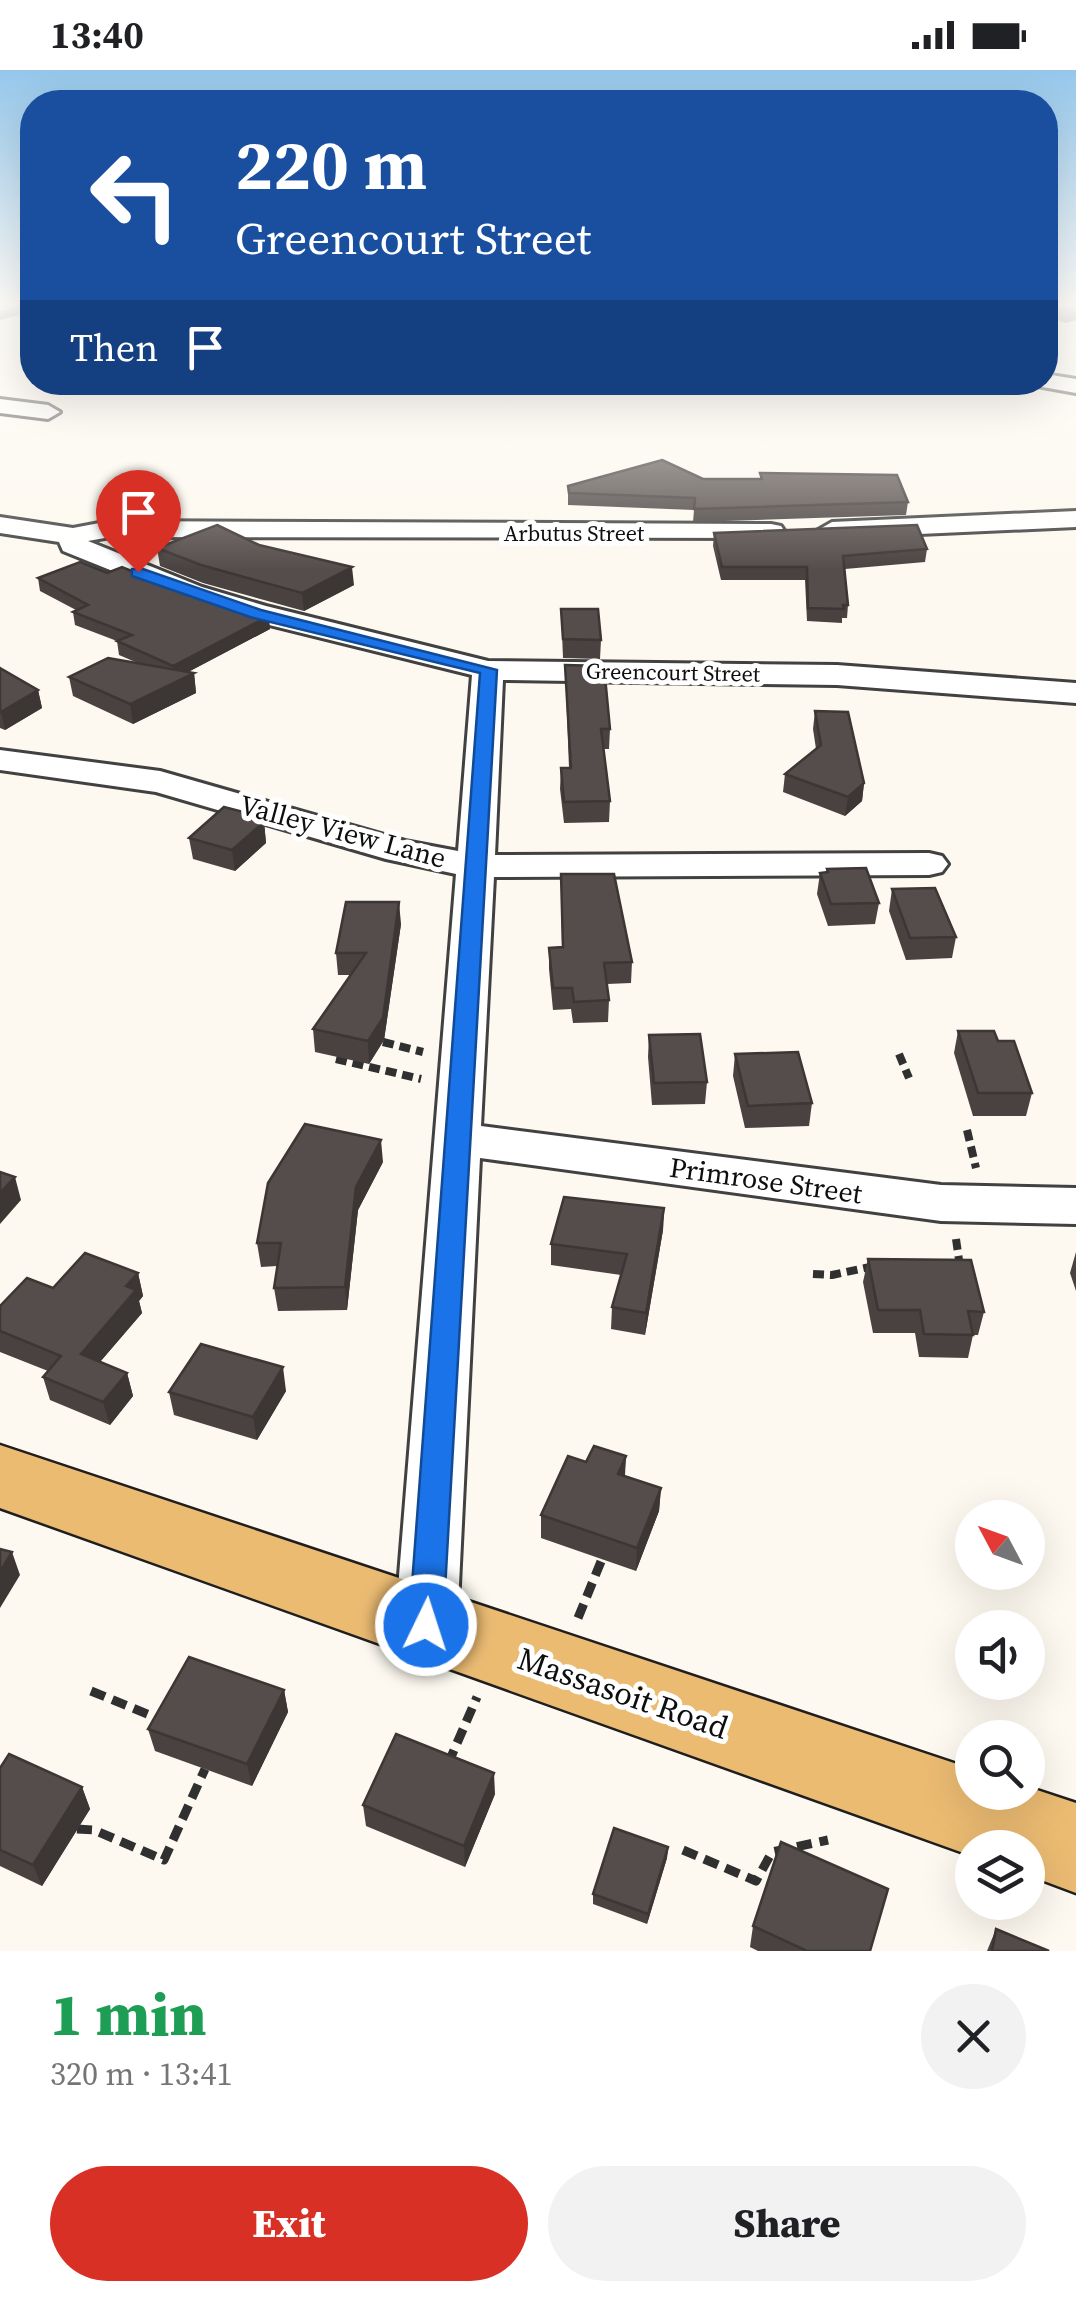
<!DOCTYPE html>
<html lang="en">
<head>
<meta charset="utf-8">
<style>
  :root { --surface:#fff; --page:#f2f2f2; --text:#202124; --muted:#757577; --accent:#d93025 }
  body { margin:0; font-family:"Source Serif 4",serif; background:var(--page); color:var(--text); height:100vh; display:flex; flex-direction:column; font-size:38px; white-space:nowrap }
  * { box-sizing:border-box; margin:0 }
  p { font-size:32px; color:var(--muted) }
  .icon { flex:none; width:55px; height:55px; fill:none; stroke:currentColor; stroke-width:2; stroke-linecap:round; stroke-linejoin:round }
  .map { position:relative; height:1881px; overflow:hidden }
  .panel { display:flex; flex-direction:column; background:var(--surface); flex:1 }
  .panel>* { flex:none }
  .guide { position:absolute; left:20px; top:20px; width:1038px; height:305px; border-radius:40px; box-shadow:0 10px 40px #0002; background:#1a4fa0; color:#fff; overflow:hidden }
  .needle { width:65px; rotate:311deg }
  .buttons { position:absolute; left:955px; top:1430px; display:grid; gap:20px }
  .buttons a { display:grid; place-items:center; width:90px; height:90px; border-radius:50%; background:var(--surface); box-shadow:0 10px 40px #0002; font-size:50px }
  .pin { position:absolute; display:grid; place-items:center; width:85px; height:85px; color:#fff; margin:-102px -42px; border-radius:50% 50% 50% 0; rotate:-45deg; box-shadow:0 0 10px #0007 }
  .pin .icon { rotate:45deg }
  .me { position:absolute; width:110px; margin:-55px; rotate:4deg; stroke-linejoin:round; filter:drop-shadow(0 0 8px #0008) }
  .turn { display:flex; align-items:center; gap:35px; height:210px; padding:0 50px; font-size:45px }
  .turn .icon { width:130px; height:130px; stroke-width:2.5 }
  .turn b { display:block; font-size:70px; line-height:85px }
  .then { display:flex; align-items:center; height:95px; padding:0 50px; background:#0003; gap:20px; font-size:38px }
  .round { display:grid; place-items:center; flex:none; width:105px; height:105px; border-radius:52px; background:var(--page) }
  .headline { display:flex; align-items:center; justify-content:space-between; height:170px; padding:0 50px }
  h1 { font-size:60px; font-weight:800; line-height:75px; color:#1e9e55 }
  .button { display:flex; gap:20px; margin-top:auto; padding:20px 50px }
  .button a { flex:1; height:115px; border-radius:60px; background:var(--accent); color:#fff; font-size:40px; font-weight:800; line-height:115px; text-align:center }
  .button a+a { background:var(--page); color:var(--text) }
  .status { display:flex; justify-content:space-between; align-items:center; height:70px; padding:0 50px; background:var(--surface); direction:ltr }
  .status svg { height:28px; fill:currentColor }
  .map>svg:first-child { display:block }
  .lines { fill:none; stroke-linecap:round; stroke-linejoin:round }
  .minor-casing { stroke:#414141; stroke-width:6 }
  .major-casing { stroke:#1f1f1f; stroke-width:5 }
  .path-far1 { stroke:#303030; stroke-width:8; stroke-dasharray:11 6; stroke-linecap:butt }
  .path { stroke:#303030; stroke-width:9; stroke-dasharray:15 8; stroke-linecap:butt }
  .minor { fill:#fff; fill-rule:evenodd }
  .major { fill:#ebbb72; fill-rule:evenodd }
  .wall { fill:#494240 }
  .shaded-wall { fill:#3c3634 }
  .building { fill:#554d4b; stroke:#3c3634; stroke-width:2.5 }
  .route { fill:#1a73e8; stroke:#114b97; stroke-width:2.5 }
  .labels { text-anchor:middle; stroke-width:10; stroke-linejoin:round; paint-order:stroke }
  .far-street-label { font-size:22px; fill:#0e0e0e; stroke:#fff }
  .street-label { font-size:28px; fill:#0e0e0e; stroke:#fff }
  .near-street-label { font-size:32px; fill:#0e0e0e; stroke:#fff }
</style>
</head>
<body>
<div class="status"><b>13:40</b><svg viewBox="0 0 49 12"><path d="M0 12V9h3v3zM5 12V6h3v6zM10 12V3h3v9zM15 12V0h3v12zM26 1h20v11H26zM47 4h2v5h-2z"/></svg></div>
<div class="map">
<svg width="1076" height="1881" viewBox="0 0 1076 1881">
  <rect width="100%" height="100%" fill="#fdf9f0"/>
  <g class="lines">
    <!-- minor casing -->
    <g class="minor-casing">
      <g id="minor">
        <path d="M1045 304 1076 309V323L1037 316 1035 312H1045Z"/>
        <path d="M0 329 48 335 60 342 48 349 0 343Z"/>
        <path d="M1076 441V457L832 468 818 460 832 452Z"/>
        <path d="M0 447 73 458 110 451 771 454 781 456 785 462 781 468 110 467 88 471 202 517 266 536 488 591 837 595 1076 613V633L837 615 503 610 495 785 929 783 942 786 948 794 942 802 929 805 494 807 481 1056 941 1115 1076 1118V1154L941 1151 480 1088 457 1555 448 1575 426 1584 404 1575 395 1555 456 804 386 789 156 722 0 700V680L160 701 405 771 458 781 472 605 245 549 182 529 63 481 59 472 0 463Z"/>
      </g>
    </g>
    <!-- major casing -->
    <g class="major-casing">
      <path id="major" d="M0 1375 972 1699V1722H1028V1717L1076 1733V1823L1028 1805V1778H972V1786L0 1438Z"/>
    </g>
    <!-- path-far1 -->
    <g class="path-far1">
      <path d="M383 972 423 982"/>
      <path d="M899 984 909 1008"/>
      <path d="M336 989 421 1009"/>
      <path d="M967 1060 976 1098"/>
      <path d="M956 1169 960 1197"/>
      <path d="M813 1204 832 1205 870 1197"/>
    </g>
    <!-- path -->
    <g class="path">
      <path d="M578 1548 602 1489"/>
      <path d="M91 1621 157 1648"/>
      <path d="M448 1694 477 1627"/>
      <path d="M77 1759 94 1760 164 1790 205 1699"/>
      <path d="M683 1780 756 1811 772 1782 828 1770"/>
    </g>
    <!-- minor -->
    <use href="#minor" class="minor"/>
    <!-- major -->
    <use href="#major" class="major"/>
  </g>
  <!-- wall -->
  <g class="wall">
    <path d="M1045 237H1076L1066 253 1045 246Z"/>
    <path d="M760 403 908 432 906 445 693 452 694 440 568 435V416L703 409H760Z"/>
    <path d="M714 463 927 479 925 492 845 499 848 535 847 548H842V553L807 551 805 510H721L713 476Z"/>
    <path d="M259 475 354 515 304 541 203 513 160 496 157 478Z"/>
    <path d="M107 503 270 559 188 602 194 603 196 623 133 654 73 626 69 607 140 594 119 585 117 571 75 555 73 542 76 540 40 521 38 508Z"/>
    <path d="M561 539 601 570 600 589 563 588Z"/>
    <path d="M565 595 610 659 609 679H603L610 731 609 752 564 753 560 719 561 698H569Z"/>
    <path d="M0 598 38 620 42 638 5 660 0 658Z"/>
    <path d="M815 641 864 713 862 731 845 746 783 722 785 704 816 679 813 659Z"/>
    <path d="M260 751 264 752 266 773 235 801 193 789 189 768Z"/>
    <path d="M827 799 879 833 875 854 828 856 817 824 820 803H826Z"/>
    <path d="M561 804 632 892 631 913 607 914 609 930 608 952 573 953 571 939 553 940 549 899V878L562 877Z"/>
    <path d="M892 819 956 867 952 888 906 890 889 841Z"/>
    <path d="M401 854 384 970 369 994 315 982 313 959 350 905H338L336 883Z"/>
    <path d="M958 961 998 971 1032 1023 1026 1046H973L954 983Z"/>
    <path d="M649 965 707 1012 705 1034 652 1035 648 987Z"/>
    <path d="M735 984 812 1033 809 1056 745 1058 733 1006Z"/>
    <path d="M383 1092 358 1140 347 1240 278 1241 274 1218 277 1196 261 1197 257 1173Z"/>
    <path d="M664 1138 663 1160 645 1265 611 1259 612 1237 621 1205 551 1195V1174Z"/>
    <path d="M1076 1182V1221L1070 1203Z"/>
    <path d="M868 1189 984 1242 978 1265H973L968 1288 919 1287 915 1263H873L863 1212Z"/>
    <path d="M138 1203 143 1226 139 1231 142 1243 100 1292 127 1303 133 1326 110 1355 50 1330 43 1307 48 1301 0 1282V1236L53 1218Z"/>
    <path d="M286 1321 257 1370 174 1345 169 1322Z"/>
    <path d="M626 1386 625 1406 661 1418 659 1441 636 1501 541 1468V1445L586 1392Z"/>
    <path d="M284 1620 288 1642 252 1716 155 1681 148 1659Z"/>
    <path d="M0 1698 82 1717 90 1739 42 1816 0 1796Z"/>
    <path d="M495 1724 465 1797 366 1756 363 1735Z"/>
    <path d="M668 1777 667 1788 647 1854 593 1834V1824Z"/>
    <path d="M753 1856 870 1881H758L750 1877Z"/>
    <path d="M996 1859 1049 1881H987Z"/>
  </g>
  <!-- shaded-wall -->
  <g class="shaded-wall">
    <path d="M13 237H32V241L0 250V241Z"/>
    <path d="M1069 237H1076V250L1066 253Z"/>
    <path d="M352 497 354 515 304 541 302 523Z"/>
    <path d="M269 546 270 559 175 609 173 596Z"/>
    <path d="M194 603 196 623 133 654 130 634Z"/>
    <path d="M38 620 42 638 5 660 1 642Z"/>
    <path d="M864 713 862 731 845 746 848 727Z"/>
    <path d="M259 746 260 755 264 752 266 773 235 801 232 780Z"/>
    <path d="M399 832 401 854 384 970 369 994 368 971Z"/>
    <path d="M381 1070 383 1092 358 1140 347 1240 345 1217 356 1117Z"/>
    <path d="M15 1107 21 1130 0 1154V1123Z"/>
    <path d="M664 1138 663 1160 645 1265 646 1243Z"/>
    <path d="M138 1203 143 1226 139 1231 142 1243 87 1307 81 1284 126 1216Z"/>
    <path d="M283 1297 286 1321 257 1370 253 1347Z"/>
    <path d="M127 1303 133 1326 110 1355 103 1332Z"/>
    <path d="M626 1386 624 1409 618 1404Z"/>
    <path d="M661 1418 659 1441 636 1501 637 1478Z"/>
    <path d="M12 1482 20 1505 0 1538V1502Z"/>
    <path d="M284 1620 288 1642 252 1716 247 1694Z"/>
    <path d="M494 1703 495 1724 465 1797 464 1776Z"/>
    <path d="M82 1717 90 1739 42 1816 33 1795Z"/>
    <path d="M668 1777 667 1788 647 1854 648 1844Z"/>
  </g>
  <!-- building -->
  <g class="building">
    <path d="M662 390 703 409H762L760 403 897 405 908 432 694 439 695 428 569 423 568 416Z"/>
    <path d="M217 455 259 475 352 497 302 523 201 495 157 478Z"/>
    <path d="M917 455 927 479 843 486 848 535H843L844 539 808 538 807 497H722L714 463Z"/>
    <path d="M80 492 107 503 122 497 179 520 269 546 173 596 117 571 132 565 73 542 88 535 38 508Z"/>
    <path d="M561 539H598L601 570 563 569Z"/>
    <path d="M108 588 194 603 130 634 69 607Z"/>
    <path d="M565 595 604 596 610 659H601L610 731 564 732 561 698H571Z"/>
    <path d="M0 598 38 620 1 642H0Z"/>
    <path d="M815 641 848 642 864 713 848 727 785 704 821 675Z"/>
    <path d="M224 737 259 746 256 750 264 752 232 780 189 768Z"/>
    <path d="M866 798 879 833 831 834 820 803 828 802 827 799Z"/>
    <path d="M561 804H614L632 892 604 893 609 930 574 932 572 918H553L549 878 563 877Z"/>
    <path d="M935 818 956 867 910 868 892 819Z"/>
    <path d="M346 832H399L383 948 368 971 313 959 366 883H336Z"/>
    <path d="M958 961H994L998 971H1014L1032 1023H978Z"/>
    <path d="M700 964 707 1012 654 1013 649 965Z"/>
    <path d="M798 982 812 1033 748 1036 735 984Z"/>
    <path d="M305 1054 381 1070 356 1117 345 1217 274 1218 281 1173H257L268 1113Z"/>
    <path d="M0 1102 15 1107 0 1123Z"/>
    <path d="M564 1127 664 1138 646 1243 612 1237 627 1184 551 1174Z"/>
    <path d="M85 1183 138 1203 126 1216 136 1220 81 1284 127 1303 103 1332 43 1307 61 1286 0 1261V1236L27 1208 53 1218Z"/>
    <path d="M868 1189 971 1190 984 1242 968 1241 973 1265 924 1264 920 1240H878Z"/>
    <path d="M201 1274 283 1297 253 1347 169 1322Z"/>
    <path d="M594 1376 626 1386 618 1404 661 1418 637 1478 541 1445 568 1386 586 1392Z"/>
    <path d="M0 1479 12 1482 0 1502Z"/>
    <path d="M189 1587 284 1620 247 1694 148 1659Z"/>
    <path d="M396 1664 494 1703 464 1776 363 1735Z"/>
    <path d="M9 1684 82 1717 33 1795 0 1780V1698Z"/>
    <path d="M614 1758 668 1777 648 1844 593 1824Z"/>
    <path d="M781 1772 888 1819 870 1881H807L753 1856Z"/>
    <path d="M996 1859 1049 1881H992Z"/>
  </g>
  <!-- sky -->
  <linearGradient id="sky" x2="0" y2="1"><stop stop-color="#95c7eb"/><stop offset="0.47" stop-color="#fefcf8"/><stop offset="1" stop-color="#fefcf8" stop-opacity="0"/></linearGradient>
  <rect width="1076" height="500" fill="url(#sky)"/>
  <!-- route -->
  <path class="route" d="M132 499H143L261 540 497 600 443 1555 438 1566 426 1571 414 1566 409 1555 480 603 250 547 132 506Z"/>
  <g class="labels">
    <!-- far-street labels -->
    <g class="far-street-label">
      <text x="574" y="471">Arbutus Street</text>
      <text transform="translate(673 602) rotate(1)" y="8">Greencourt Street</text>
    </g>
    <!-- street labels -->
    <g class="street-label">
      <text transform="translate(343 761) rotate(15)" y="10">Valley View Lane</text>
      <text transform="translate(766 1110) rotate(8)" y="10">Primrose Street</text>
    </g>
    <!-- near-street labels -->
    <g class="near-street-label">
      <text transform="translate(623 1623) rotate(19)" y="11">Massasoit Road</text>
    </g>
  </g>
</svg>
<div class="buttons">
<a><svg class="needle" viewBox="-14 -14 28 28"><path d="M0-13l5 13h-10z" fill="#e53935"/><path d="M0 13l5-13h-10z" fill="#757577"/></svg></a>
<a><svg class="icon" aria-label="sound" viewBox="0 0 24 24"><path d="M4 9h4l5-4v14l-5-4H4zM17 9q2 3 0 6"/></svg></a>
<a><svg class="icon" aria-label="search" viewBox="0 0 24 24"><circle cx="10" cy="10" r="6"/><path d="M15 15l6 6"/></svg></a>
<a><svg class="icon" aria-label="layers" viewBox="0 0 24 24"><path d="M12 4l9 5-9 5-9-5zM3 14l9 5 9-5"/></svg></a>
</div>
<div class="pin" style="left:138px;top:502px;background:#d93025"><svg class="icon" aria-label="arrive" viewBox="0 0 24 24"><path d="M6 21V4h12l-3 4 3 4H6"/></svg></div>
<svg class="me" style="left:426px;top:1555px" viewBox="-20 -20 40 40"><circle r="17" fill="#1a73e8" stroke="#fff" stroke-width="3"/><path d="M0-11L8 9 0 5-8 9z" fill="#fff"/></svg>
<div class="guide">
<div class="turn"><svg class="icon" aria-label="left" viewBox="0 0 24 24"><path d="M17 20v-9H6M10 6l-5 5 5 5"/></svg><div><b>220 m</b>Greencourt Street</div></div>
<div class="then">Then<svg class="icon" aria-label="arrive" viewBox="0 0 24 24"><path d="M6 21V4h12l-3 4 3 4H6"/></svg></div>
</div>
</div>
<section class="panel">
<div class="headline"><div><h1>1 min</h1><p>320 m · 13:41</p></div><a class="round"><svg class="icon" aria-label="close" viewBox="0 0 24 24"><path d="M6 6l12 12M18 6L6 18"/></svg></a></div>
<div class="button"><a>Exit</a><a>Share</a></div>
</section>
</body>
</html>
